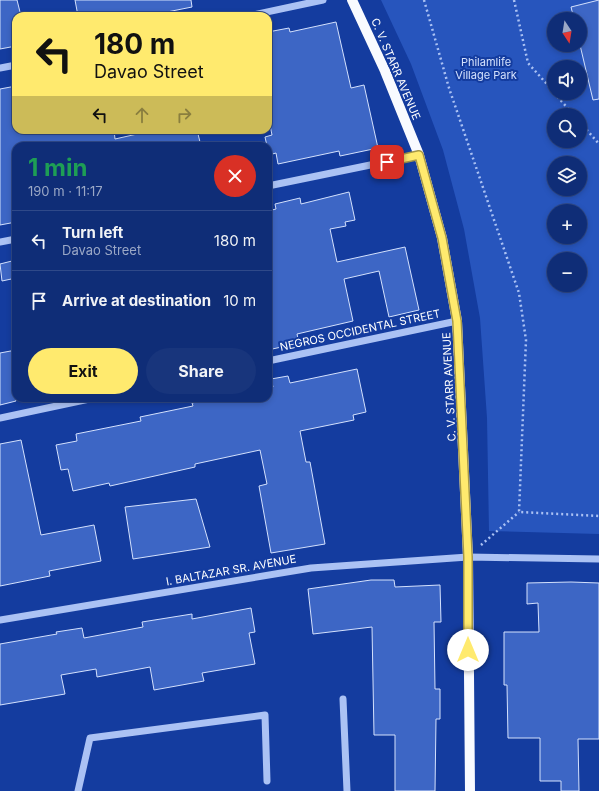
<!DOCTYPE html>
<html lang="en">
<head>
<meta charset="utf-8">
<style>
  :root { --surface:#0f2d77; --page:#18357c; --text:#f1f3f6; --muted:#9ba8c6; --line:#2f4989; --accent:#ffea6e }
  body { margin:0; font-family:Inter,sans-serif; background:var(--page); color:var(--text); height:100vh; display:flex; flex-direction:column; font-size:15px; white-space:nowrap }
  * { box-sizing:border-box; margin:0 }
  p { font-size:13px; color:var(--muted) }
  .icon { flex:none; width:22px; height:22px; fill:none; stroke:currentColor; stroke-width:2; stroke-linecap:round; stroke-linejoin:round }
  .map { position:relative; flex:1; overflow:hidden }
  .drawer { position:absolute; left:12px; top:142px; width:260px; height:260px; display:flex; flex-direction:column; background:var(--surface); border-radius:12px; box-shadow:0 2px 6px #0003,0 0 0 1px var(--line) }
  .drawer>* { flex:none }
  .hud { position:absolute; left:12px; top:12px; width:260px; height:122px; border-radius:12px; box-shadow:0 2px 6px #0003,0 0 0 1px var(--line); background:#ffea6e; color:#111; overflow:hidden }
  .needle { width:26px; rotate:168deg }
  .buttons { position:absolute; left:547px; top:12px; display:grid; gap:8px }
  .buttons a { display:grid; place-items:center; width:40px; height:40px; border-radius:50%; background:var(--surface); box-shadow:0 2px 6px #0003,0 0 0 1px var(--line); font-size:20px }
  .pin { position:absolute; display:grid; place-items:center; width:34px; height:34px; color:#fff; margin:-17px; border-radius:8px; box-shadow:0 2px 6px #0006 }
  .me { position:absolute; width:44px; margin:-22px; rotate:0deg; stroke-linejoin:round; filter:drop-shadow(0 0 3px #0008) }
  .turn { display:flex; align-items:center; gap:14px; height:84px; padding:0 16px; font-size:18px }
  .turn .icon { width:52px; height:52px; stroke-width:2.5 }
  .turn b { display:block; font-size:28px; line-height:34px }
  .lanes { display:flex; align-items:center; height:38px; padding:0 16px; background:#0003; justify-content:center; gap:20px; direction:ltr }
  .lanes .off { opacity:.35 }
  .round { display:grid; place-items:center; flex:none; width:42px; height:42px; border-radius:21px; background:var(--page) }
  .summary { display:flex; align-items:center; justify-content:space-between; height:68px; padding:0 16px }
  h1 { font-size:24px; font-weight:700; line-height:30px; color:#1e9e55 }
  .action { display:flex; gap:8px; margin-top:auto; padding:8px 16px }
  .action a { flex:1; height:46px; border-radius:24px; background:var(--accent); color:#111; font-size:16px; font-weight:700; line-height:46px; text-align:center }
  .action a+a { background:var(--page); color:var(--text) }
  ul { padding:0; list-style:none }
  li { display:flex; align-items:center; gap:12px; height:60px; padding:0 16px; border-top:1px solid var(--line) }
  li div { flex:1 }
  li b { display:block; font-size:15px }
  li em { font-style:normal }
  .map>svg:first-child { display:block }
  .green { fill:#2755bd; fill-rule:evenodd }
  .building { fill:#3d66c5; stroke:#d4e1fd }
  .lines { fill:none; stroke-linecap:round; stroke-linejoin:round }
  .path { stroke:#abc2f4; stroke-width:2.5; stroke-dasharray:2 3; stroke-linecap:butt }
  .minor { stroke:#abc2f4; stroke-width:7 }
  .major { stroke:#f8faff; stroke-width:10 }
  .route-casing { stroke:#a69848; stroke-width:10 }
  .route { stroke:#ffea6e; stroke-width:7 }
  .labels { text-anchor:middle; stroke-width:4; stroke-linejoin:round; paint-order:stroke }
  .park-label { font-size:11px; fill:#d4e1fd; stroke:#143c9f }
  .street-label { font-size:11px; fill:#fff; stroke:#143c9f }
</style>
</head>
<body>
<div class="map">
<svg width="599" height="791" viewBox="0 0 599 791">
  <rect width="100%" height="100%" fill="#143c9f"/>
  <!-- green -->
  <path class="green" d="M381 0H599V534L489 531 487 418 480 318 464 229 443 150 411 64ZM554 19H580V45H554ZM554 67H580V93H554ZM554 115H580V141H554ZM554 163H580V189H554ZM554 211H580V237H554ZM554 259H580V285H554Z"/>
  <!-- building -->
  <g class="building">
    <path d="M0 0H17L21 16H16V46L0 49Z"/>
    <path d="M75 0H191L192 7 147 16H78Z"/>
    <path d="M599 0V99L593 100 580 45V19H574L571 7Z"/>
    <path d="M336 22 351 88 364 85 378 148 340 156 339 151 278 164 276 153 269 155 265 137 272 135 268 115V32L289 28 290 32Z"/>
    <path d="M16 86V130H114L115 139 155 130H197L201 146H16V222L0 225V89Z"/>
    <path d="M349 192 355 220 345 222 346 226 330 229 337 262 405 247 419 310 389 317 379 271 344 279 353 321 297 334 299 343 268 350V211L276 209 275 204 300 198 301 204Z"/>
    <path d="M16 260V278L2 281 0 264Z"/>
    <path d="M16 350V401L0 405V353Z"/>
    <path d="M357 369 366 412 353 415 354 420 300 431 306 462H310L325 544 271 553 259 486 267 484 260 450 195 464V467L110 486 109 483 73 491 68 469 61 470 56 445 77 441 76 434 141 421 140 417 193 406 192 403 218 398H268V388L273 387 271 379 288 376 290 383Z"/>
    <path d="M21 440 41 535 94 525 101 561 49 571 50 576 0 586V444Z"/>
    <path d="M196 499 210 547 133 559 125 507Z"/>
    <path d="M371 580H394L395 587 440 585 441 622H434L435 689H440V719H436L435 791H395V735H374L372 627 313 634 308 589Z"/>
    <path d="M571 582 599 583V739H578L579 791H561V781H540V738H508L507 685H504V632H539L538 603 527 604V583Z"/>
    <path d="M251 608 255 632 249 633 255 664 202 673 204 681 154 690 150 667 97 677 96 669 61 675 65 694 0 705V644L57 634 56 632 82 628 84 638 143 627 142 622 192 614V619Z"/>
  </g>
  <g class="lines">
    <!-- path -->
    <g class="path">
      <path d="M424 0 449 88 519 293 526 340 519 512 599 516"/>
      <path d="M514 0 528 63 554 92"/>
      <path d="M554 93 574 115"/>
      <path d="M580 122 599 144"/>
      <path d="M481 545 519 512"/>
    </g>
    <!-- minor -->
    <g class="minor">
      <path d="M248 16 323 0"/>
      <path d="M0 68 16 65"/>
      <path d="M268 186 419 155"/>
      <path d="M0 242 16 239"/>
      <path d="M268 361 457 321"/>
      <path d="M0 418 94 398"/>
      <path d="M0 620 311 568 468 557 599 559"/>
      <path d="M343 699 347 791"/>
      <path d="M78 791 90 738 265 715 267 781"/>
    </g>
    <!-- major -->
    <path class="major" d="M352 0 385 71 419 155 442 238 457 321 468 557 470 791"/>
  </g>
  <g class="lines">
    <!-- route casing -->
    <g class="route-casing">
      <path id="route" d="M387 162 419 155 442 238 457 321 468 557V650"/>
    </g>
    <!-- route -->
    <use href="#route" class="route"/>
  </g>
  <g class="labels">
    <!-- park labels -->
    <g class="park-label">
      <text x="486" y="66">Philamlife<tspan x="486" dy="13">Village Park</tspan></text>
    </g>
    <!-- street labels -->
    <g class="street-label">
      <text transform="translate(396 69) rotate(67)" y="4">C. V. STARR AVENUE</text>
      <text transform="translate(360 330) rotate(-12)" y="4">NEGROS OCCIDENTAL STREET</text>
      <text transform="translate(449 387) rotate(-93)" y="4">C. V. STARR AVENUE</text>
      <text transform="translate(231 570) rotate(-10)" y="4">I. BALTAZAR SR. AVENUE</text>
    </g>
  </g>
</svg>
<div class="buttons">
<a><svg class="needle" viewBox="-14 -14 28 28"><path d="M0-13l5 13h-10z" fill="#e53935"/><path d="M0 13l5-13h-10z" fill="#9ba8c6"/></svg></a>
<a><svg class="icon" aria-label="sound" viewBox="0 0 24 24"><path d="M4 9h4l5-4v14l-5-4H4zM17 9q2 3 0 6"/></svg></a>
<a><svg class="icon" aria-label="search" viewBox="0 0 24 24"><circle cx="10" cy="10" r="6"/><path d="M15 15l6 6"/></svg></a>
<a><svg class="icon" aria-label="layers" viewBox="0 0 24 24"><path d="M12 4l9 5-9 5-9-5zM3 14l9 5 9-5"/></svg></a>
<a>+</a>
<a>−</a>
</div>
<div class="pin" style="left:387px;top:162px;background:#d93025"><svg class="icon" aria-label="arrive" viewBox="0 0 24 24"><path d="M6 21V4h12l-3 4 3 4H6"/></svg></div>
<svg class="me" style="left:468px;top:650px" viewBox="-20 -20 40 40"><circle r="19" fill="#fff"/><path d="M0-13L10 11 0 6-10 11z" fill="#ffea6e"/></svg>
<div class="hud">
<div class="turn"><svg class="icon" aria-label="left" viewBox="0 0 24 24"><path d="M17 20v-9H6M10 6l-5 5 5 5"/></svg><div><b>180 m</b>Davao Street</div></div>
<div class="lanes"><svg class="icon" aria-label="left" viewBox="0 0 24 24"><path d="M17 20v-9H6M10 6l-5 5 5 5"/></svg><svg class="icon off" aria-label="ahead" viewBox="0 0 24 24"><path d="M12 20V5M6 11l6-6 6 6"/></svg><svg class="icon off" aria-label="right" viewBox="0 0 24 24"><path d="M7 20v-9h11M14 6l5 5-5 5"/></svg></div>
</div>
<section class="drawer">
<div class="summary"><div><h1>1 min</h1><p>190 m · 11:17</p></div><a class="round" style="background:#d93025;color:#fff"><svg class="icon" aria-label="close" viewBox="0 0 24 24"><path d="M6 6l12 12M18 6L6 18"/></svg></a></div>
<ul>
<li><svg class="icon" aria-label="left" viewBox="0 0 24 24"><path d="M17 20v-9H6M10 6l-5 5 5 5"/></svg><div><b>Turn left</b><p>Davao Street</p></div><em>180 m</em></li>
<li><svg class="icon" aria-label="arrive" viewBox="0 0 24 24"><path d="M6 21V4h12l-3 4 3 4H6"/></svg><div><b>Arrive at destination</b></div><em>10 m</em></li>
</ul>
<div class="action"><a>Exit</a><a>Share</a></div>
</section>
</div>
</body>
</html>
